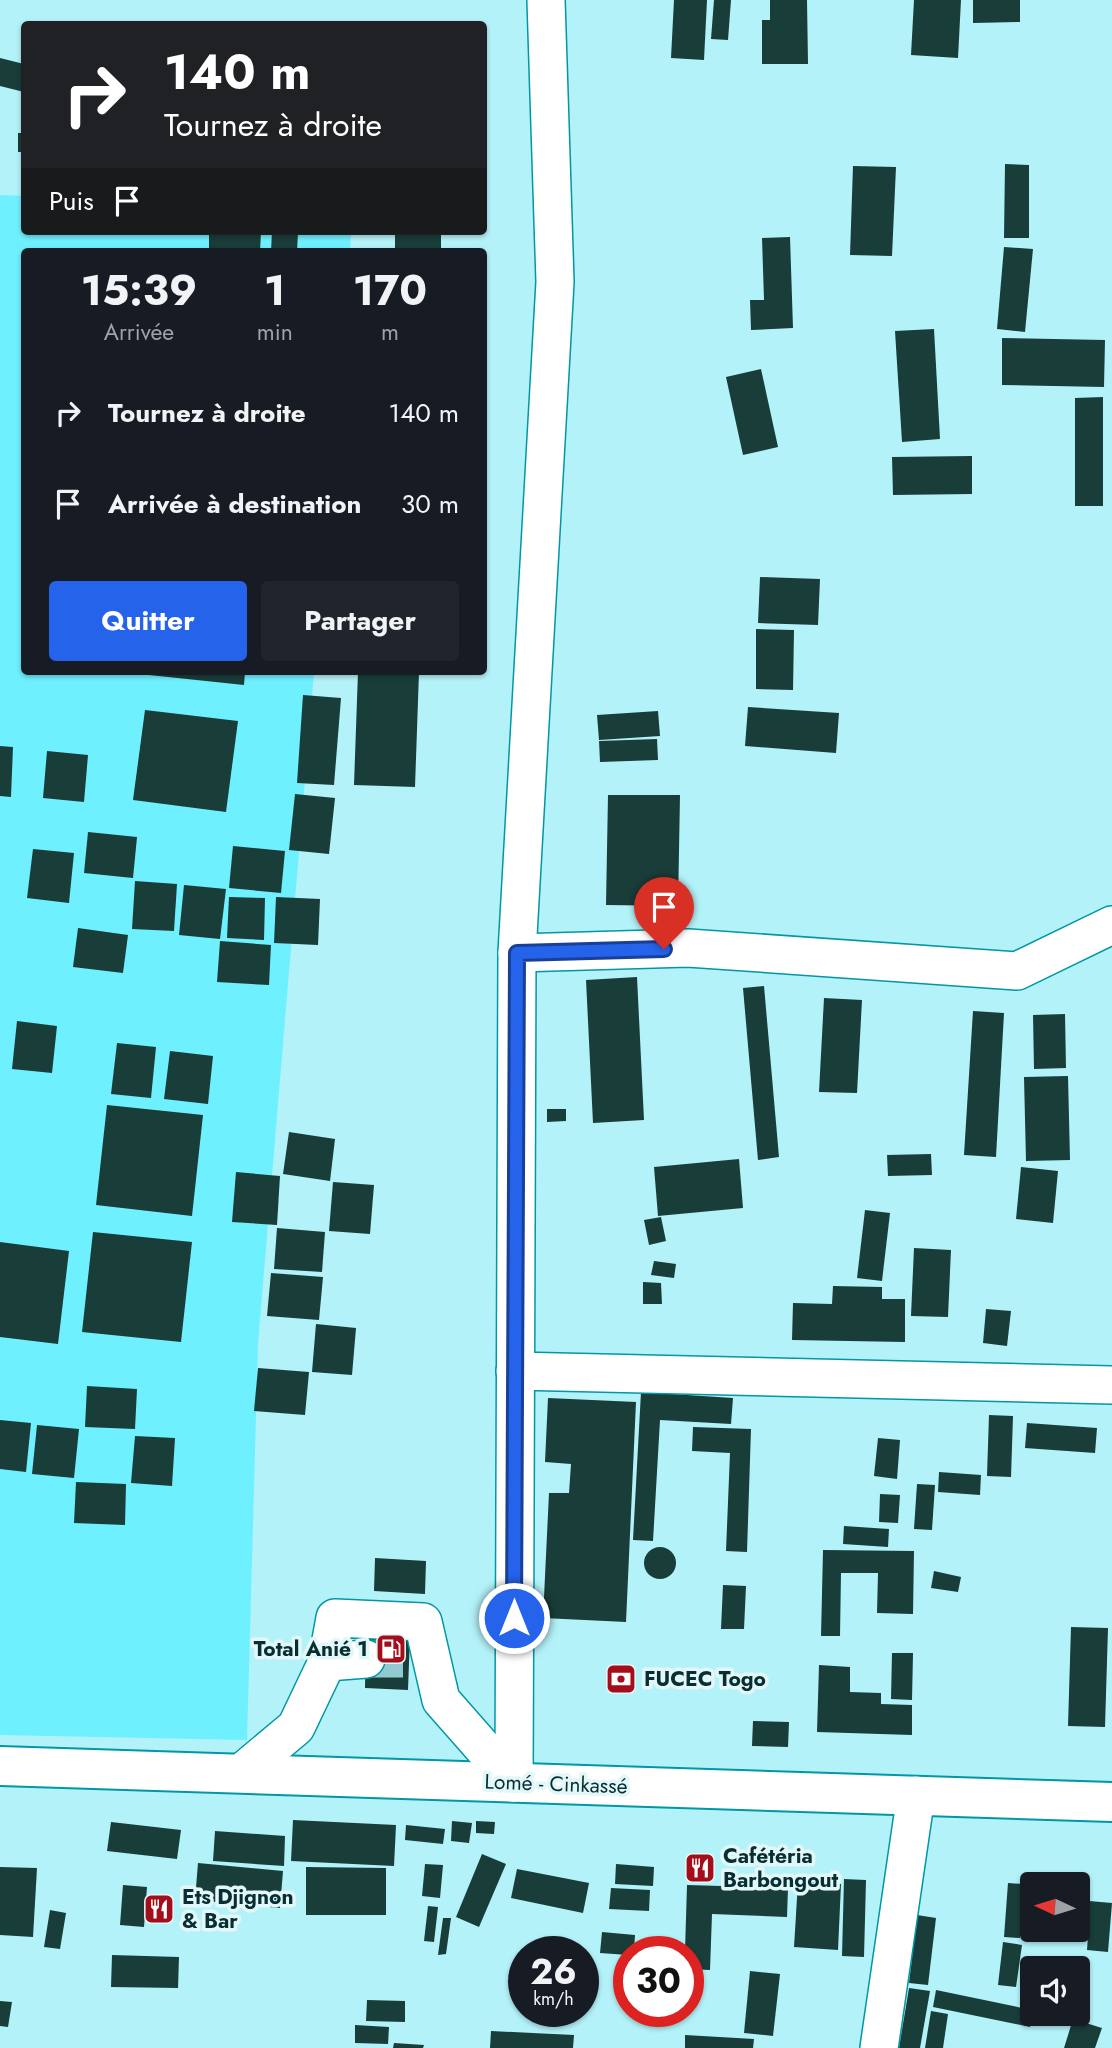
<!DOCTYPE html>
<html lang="fr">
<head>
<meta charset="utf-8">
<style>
  :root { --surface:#171b24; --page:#20242c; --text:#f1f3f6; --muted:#9ea1a6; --accent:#2563eb }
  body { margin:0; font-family:Jost,sans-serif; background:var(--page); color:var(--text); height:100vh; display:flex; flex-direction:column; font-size:26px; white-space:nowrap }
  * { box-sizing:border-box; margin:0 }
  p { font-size:23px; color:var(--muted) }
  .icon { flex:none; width:38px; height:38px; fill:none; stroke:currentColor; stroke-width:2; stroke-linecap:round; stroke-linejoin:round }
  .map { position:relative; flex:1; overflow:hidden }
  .sheet { position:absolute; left:21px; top:248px; width:466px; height:427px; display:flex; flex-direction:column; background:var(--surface); border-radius:7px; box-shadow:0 2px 5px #0004 }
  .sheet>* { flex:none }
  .banner { position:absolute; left:21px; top:21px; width:466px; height:214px; border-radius:7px; box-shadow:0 2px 5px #0004; background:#202124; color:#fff; overflow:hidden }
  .needle { width:46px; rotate:274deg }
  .buttons { position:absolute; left:1020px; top:1872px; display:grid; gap:14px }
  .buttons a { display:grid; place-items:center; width:70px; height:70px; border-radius:7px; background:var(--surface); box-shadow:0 2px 5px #0004; font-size:35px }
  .speed { position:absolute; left:508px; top:1936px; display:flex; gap:14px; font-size:35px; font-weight:700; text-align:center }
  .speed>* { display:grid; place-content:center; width:91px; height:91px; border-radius:50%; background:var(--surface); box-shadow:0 2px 5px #0004; line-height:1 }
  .speed small { font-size:18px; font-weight:400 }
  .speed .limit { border:10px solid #d22; background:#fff; color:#111 }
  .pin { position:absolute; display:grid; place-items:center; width:60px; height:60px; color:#fff; margin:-72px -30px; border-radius:50% 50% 50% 0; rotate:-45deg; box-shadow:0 0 7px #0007 }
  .pin .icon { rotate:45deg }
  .me { position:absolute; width:77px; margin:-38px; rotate:0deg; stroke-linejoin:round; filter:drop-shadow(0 0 5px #0008) }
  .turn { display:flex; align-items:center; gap:24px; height:147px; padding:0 28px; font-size:32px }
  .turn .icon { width:91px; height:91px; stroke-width:2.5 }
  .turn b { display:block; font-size:49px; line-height:60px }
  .then { display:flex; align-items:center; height:66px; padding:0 28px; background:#0003; gap:14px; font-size:26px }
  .eta { display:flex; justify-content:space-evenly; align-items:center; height:119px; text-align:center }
  .eta b { font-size:42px; font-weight:700; line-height:49px }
  .button { display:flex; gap:14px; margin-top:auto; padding:14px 28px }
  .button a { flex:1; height:80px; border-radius:7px; background:var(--accent); color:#fff; font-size:28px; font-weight:700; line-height:80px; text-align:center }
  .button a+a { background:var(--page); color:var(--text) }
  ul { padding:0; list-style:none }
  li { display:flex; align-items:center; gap:21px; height:91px; padding:0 28px }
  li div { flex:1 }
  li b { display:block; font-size:26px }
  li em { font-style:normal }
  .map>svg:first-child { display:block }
  .built { fill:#6ff0ff }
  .building { fill:#193d39 }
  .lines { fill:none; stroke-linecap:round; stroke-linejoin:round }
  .minor-tunnel { stroke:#91cbd1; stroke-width:37; stroke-dasharray:37 18; stroke-linecap:butt }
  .minor-casing { stroke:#0197a4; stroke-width:40 }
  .highway-casing { stroke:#0197a4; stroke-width:42 }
  .minor { stroke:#fff; stroke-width:37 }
  .highway { stroke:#fff; stroke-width:38 }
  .route-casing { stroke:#184099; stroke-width:18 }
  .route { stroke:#2563eb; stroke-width:12 }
  .labels { text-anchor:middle; stroke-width:7; stroke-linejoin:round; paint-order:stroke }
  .poi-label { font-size:21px; font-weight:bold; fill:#072e32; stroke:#e3f7f9; text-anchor:start }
  .street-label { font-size:21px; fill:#072e32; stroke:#e3f7f9 }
</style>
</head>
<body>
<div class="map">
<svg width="1112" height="2048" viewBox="0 0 1112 2048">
  <rect width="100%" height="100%" fill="#b4f2f9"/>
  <!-- built -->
  <path class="built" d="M0 195 24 196V231H351L350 252H24V672H314L258 1344 247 1740 0 1735Z"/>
  <!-- building -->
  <g class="building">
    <path d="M674 0H707L704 60 671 58Z"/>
    <path d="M714 0H731L728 40 711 39Z"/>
    <path d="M770 0H807L808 64H762V20H770Z"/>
    <path d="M914 0H961L958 58 911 55Z"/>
    <path d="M973 0H1020V22L973 23Z"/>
    <path d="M0 58 24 64V92L0 86Z"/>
    <rect x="18" y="133" width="6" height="19"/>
    <path d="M1005 164 1029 165V238H1004Z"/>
    <path d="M853 166 896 167 892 256 850 255Z"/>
    <path d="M209 231H261L260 252H209Z"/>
    <path d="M272 231 298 232 297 252H271Z"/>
    <rect x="395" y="231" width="46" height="21"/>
    <path d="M790 237 793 328 751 330 750 300H764L762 238Z"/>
    <path d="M1004 247 1033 249 1025 332 997 329Z"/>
    <path d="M934 329 940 439 902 442 895 331Z"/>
    <path d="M1002 338 1105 340 1104 387 1002 385Z"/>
    <path d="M761 369 778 447 743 455 726 377Z"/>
    <path d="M1103 397V506H1075V398Z"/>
    <path d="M972 456V494L893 495 892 457Z"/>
    <path d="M760 577 820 579 818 625 758 623Z"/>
    <path d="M756 629 794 630 793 690 756 689Z"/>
    <path d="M150 672H245L244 685 149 675Z"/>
    <path d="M358 672H419L415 787 354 785Z"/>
    <path d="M303 695 341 698 334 785 297 783Z"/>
    <path d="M748 707 839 713 836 753 745 746Z"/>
    <path d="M145 710 238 721 226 812 133 800Z"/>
    <path d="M658 711 660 736 599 740 597 715Z"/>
    <path d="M657 739 658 760 600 762 599 741Z"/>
    <path d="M0 746 13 747 11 797 0 796Z"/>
    <path d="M47 751 88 755 84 802 43 798Z"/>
    <path d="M295 794 335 798 329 854 289 850Z"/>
    <path d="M608 795H680L678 906 606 905Z"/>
    <path d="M88 832 137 837 133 878 84 873Z"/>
    <path d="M233 846 285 851 281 893 229 888Z"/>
    <path d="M33 849 74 853 69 903 27 898Z"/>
    <path d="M135 881 177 884 174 931 132 929Z"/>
    <path d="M184 885 226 889 220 939 179 935Z"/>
    <path d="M229 897 265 898 264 940 227 938Z"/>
    <path d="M276 897 320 899 318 945 274 943Z"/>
    <path d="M78 928 128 935 123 973 73 967Z"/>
    <path d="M220 941 271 945 269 985 217 982Z"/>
    <path d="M637 977 644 1120 593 1123 586 980Z"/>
    <path d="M764 986 779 1157 758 1160 743 988Z"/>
    <path d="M824 998 862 1000 857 1093 819 1092Z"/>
    <path d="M973 1011 1004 1013 996 1157 964 1155Z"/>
    <path d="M1065 1014 1066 1068 1034 1069 1033 1015Z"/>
    <path d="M17 1021 57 1026 52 1073 12 1069Z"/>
    <path d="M117 1043 156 1047 151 1098 111 1094Z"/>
    <path d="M170 1051 213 1056 208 1104 164 1099Z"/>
    <path d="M1068 1076 1070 1160 1026 1161 1024 1077Z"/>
    <path d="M107 1105 203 1115 192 1216 96 1205Z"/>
    <path d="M547 1109H566V1121L547 1122Z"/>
    <path d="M289 1132 335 1139 330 1181 283 1174Z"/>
    <path d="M931 1154 932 1175 888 1176 887 1155Z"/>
    <path d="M739 1159 743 1208 658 1216 654 1167Z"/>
    <path d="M1021 1167 1058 1171 1053 1223 1016 1219Z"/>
    <path d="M236 1172 280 1176 277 1225 232 1222Z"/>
    <path d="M333 1182 374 1185 370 1234 329 1231Z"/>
    <path d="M865 1210 890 1213 882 1281 857 1278Z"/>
    <path d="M661 1217 666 1241 649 1245 644 1220Z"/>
    <path d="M277 1228 325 1232 322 1272 274 1269Z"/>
    <path d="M93 1232 192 1242 181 1342 82 1332Z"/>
    <path d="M0 1242 69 1251 58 1344 0 1337Z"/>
    <path d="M914 1248 951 1250 948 1317 911 1316Z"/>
    <path d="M654 1261 676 1264 674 1278 651 1275Z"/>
    <path d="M271 1273 323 1277 319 1320 267 1316Z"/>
    <path d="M643 1282 661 1283 662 1304H643Z"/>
    <path d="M833 1286 882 1287V1299H905V1342L792 1340 793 1303 832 1304Z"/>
    <path d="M986 1309 1011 1311 1007 1346 983 1343Z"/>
    <path d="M316 1324 356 1328 352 1375 312 1372Z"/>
    <path d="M258 1368 309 1372 305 1415 254 1411Z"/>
    <path d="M87 1386 137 1389 135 1429 85 1427Z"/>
    <path d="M641 1392 733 1398 731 1424 660 1420 653 1541 633 1540Z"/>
    <path d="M548 1398 636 1402 626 1622 543 1618 549 1493H569L571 1464 545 1462Z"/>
    <path d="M989 1415 1013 1416 1011 1477 987 1476Z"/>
    <path d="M0 1420 31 1423 26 1472 0 1469Z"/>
    <path d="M1027 1423 1097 1428 1095 1453 1025 1448Z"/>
    <path d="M37 1425 79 1429 74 1478 32 1474Z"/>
    <path d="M693 1427 751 1429 747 1552 726 1551 730 1453 692 1451Z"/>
    <path d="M135 1436 175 1438 172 1486 131 1483Z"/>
    <path d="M878 1438 900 1440 897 1479 874 1476Z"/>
    <path d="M939 1472 981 1475 980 1495 938 1492Z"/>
    <path d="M76 1482 126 1484 125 1525 74 1523Z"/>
    <path d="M917 1484 935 1485 932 1530 914 1529Z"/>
    <path d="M880 1494 900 1495 898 1523 879 1522Z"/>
    <path d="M844 1526 889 1529 888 1547 843 1544Z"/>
    <circle cx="660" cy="1563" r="16"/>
    <path d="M823 1550 914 1551 913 1614 877 1613 878 1573H841L840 1636H821Z"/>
    <path d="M375 1558 426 1561 425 1594 374 1591Z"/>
    <path d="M934 1571 961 1577 958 1592 931 1588Z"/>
    <path d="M723 1585 746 1586 744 1629H721Z"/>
    <path d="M1071 1627 1108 1628 1105 1727 1068 1726Z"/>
    <path d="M366 1634 410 1635 408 1690 365 1688Z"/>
    <path d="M892 1653H913L912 1700 891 1699Z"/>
    <path d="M819 1665 850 1667V1692L881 1693V1704L912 1705V1735L817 1732Z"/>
    <path d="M753 1721 789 1722 788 1747 752 1746Z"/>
    <path d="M293 1820 396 1825 394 1866 291 1861Z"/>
    <path d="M452 1821 472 1823 469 1843 451 1841Z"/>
    <path d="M476 1821 495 1822 494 1834 476 1833Z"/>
    <path d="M111 1822 181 1830 177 1859 107 1851Z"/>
    <path d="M406 1825 445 1829 443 1844 405 1840Z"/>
    <path d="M215 1831 285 1836 284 1866 213 1861Z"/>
    <path d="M482 1854 506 1864 479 1927 456 1917Z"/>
    <path d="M198 1863 283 1871 280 1908 195 1900Z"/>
    <path d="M425 1864 443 1865 440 1898 422 1896Z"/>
    <path d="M616 1864 654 1867 653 1886 615 1884Z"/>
    <path d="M0 1867 37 1868 33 1937 0 1935Z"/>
    <path d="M306 1867 386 1868V1915H306Z"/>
    <path d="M517 1869 589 1883 583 1913 511 1898Z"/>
    <path d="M844 1879 866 1880 864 1957 842 1956Z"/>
    <path d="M798 1882 841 1884 838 1950 794 1947Z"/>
    <path d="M1008 1883 1024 1884 1020 1938 1004 1937Z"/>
    <path d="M123 1885 147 1887 144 1927 120 1925Z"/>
    <path d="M687 1885 788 1888 787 1917 712 1914 710 1970 688 1969V1951H685Z"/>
    <path d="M611 1888 650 1890 649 1911 609 1909Z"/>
    <path d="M1078 1900 1112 1903 1108 1952 1087 1950 1089 1923 1078 1922Z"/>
    <path d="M428 1906 438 1907 434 1942 424 1941Z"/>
    <path d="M50 1910 66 1913 60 1949 44 1947Z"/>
    <path d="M917 1915 936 1918 928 1985 909 1983Z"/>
    <path d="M443 1918H451L446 1954 438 1955Z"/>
    <path d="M602 1932 635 1935 634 1951H628V1955L600 1953Z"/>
    <path d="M1003 1942 1022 1945 1016 1987 998 1985Z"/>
    <path d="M112 1955 179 1957 178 1988 111 1987Z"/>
    <path d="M750 1971 780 1974 773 2036 744 2033Z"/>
    <path d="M909 1988 930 1991 920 2048H899Z"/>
    <path d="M936 1990 1032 2010 1030 2027 933 2007Z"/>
    <path d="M367 2000 405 2001V2022L366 2021Z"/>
    <path d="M0 2001 12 2002 8 2027 0 2026Z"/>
    <path d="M931 2011 948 2014 943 2048H925Z"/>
    <path d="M1073 2019 1102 2028 1095 2048H1064Z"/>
    <path d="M355 2025 389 2027 388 2044 355 2043Z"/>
    <path d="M491 2031 574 2035 573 2048H490Z"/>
    <path d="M685 2035 754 2039 753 2048H685Z"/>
    <path d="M394 2043 424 2045 423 2048H393Z"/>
  </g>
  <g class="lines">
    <!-- minor-tunnel -->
    <path class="minor-tunnel" d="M366 1659H409"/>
    <!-- minor casing -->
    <g class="minor-casing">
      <g id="minor">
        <path d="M517 953 688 948 1017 971 1112 925"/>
        <path d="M515 1371 1112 1385"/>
        <path d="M327 1662 366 1659"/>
        <path d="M241 1773 296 1727 327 1662 335 1618 423 1622 441 1700 514 1783"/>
        <path d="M514 1783 517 953 555 282 546 0"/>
        <path d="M879 2048 916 1795"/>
      </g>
    </g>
    <!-- highway casing -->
    <g class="highway-casing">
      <path id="highway" d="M0 1766 1112 1802"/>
    </g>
    <!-- minor -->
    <use href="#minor" class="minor"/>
    <!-- highway -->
    <use href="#highway" class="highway"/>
  </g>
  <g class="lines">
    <!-- route casing -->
    <g class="route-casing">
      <path id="route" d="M514 1618 517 953 664 949"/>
    </g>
    <!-- route -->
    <use href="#route" class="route"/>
  </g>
  <!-- icons -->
  <defs>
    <g id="fuel-square" transform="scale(1.575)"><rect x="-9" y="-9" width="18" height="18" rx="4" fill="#a50d1a" stroke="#e3f7f9"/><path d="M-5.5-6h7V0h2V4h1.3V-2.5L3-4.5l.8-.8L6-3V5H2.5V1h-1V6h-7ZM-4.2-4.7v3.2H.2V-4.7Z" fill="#fff"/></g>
    <g id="bank-square" transform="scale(1.575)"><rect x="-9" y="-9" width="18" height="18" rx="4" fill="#a50d1a" stroke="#e3f7f9"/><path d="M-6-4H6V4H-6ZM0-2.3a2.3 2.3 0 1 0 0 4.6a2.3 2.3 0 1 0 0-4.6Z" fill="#fff"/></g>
    <g id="restaurant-square" transform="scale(1.575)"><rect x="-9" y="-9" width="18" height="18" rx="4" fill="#a50d1a" stroke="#e3f7f9"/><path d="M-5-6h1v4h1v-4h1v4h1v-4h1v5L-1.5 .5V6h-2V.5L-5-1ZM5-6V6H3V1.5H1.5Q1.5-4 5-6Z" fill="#fff"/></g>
  </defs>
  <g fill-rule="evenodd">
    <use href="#fuel-square" x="391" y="1649"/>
    <use href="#bank-square" x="621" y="1679"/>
    <use href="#restaurant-square" x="700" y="1868"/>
    <use href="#restaurant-square" x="159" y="1909"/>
  </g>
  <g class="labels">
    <!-- poi labels -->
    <g class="poi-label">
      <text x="368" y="1656" text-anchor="end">Total Anié 1</text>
      <text x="644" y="1686">FUCEC Togo</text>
      <text x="723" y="1863">Cafétéria<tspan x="723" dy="24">Barbongout</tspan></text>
      <text x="182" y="1904">Ets Djignon<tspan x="182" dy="24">&amp; Bar</tspan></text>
    </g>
    <!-- street labels -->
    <g class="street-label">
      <text transform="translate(556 1784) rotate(2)" y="7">Lomé - Cinkassé</text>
    </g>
  </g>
</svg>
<div class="buttons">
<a><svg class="needle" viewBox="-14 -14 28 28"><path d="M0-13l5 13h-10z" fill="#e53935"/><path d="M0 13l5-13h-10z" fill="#9ea1a6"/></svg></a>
<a><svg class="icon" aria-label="sound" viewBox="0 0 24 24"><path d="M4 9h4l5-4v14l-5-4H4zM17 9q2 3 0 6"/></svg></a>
</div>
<div class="speed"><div>26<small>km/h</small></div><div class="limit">30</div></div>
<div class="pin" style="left:664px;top:949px;background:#d93025"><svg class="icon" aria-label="arrive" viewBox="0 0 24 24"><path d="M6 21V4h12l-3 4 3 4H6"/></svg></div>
<svg class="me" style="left:514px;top:1618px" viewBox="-20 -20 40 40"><circle r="17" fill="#2563eb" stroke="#fff" stroke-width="3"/><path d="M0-11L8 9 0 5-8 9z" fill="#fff"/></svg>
<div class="banner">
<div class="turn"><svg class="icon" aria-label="right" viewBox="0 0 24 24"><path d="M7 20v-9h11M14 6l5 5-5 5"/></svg><div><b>140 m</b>Tournez à droite</div></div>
<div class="then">Puis<svg class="icon" aria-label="arrive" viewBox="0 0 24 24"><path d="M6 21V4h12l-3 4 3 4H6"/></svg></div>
</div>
<section class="sheet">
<div class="eta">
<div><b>15:39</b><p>Arrivée</p></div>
<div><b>1</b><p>min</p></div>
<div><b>170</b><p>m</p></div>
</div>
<ul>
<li><svg class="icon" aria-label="right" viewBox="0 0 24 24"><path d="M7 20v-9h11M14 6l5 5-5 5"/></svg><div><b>Tournez à droite</b></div><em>140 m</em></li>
<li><svg class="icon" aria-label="arrive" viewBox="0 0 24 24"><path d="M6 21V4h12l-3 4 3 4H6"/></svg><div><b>Arrivée à destination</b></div><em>30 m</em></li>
</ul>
<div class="button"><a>Quitter</a><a>Partager</a></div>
</section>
</div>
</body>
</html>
